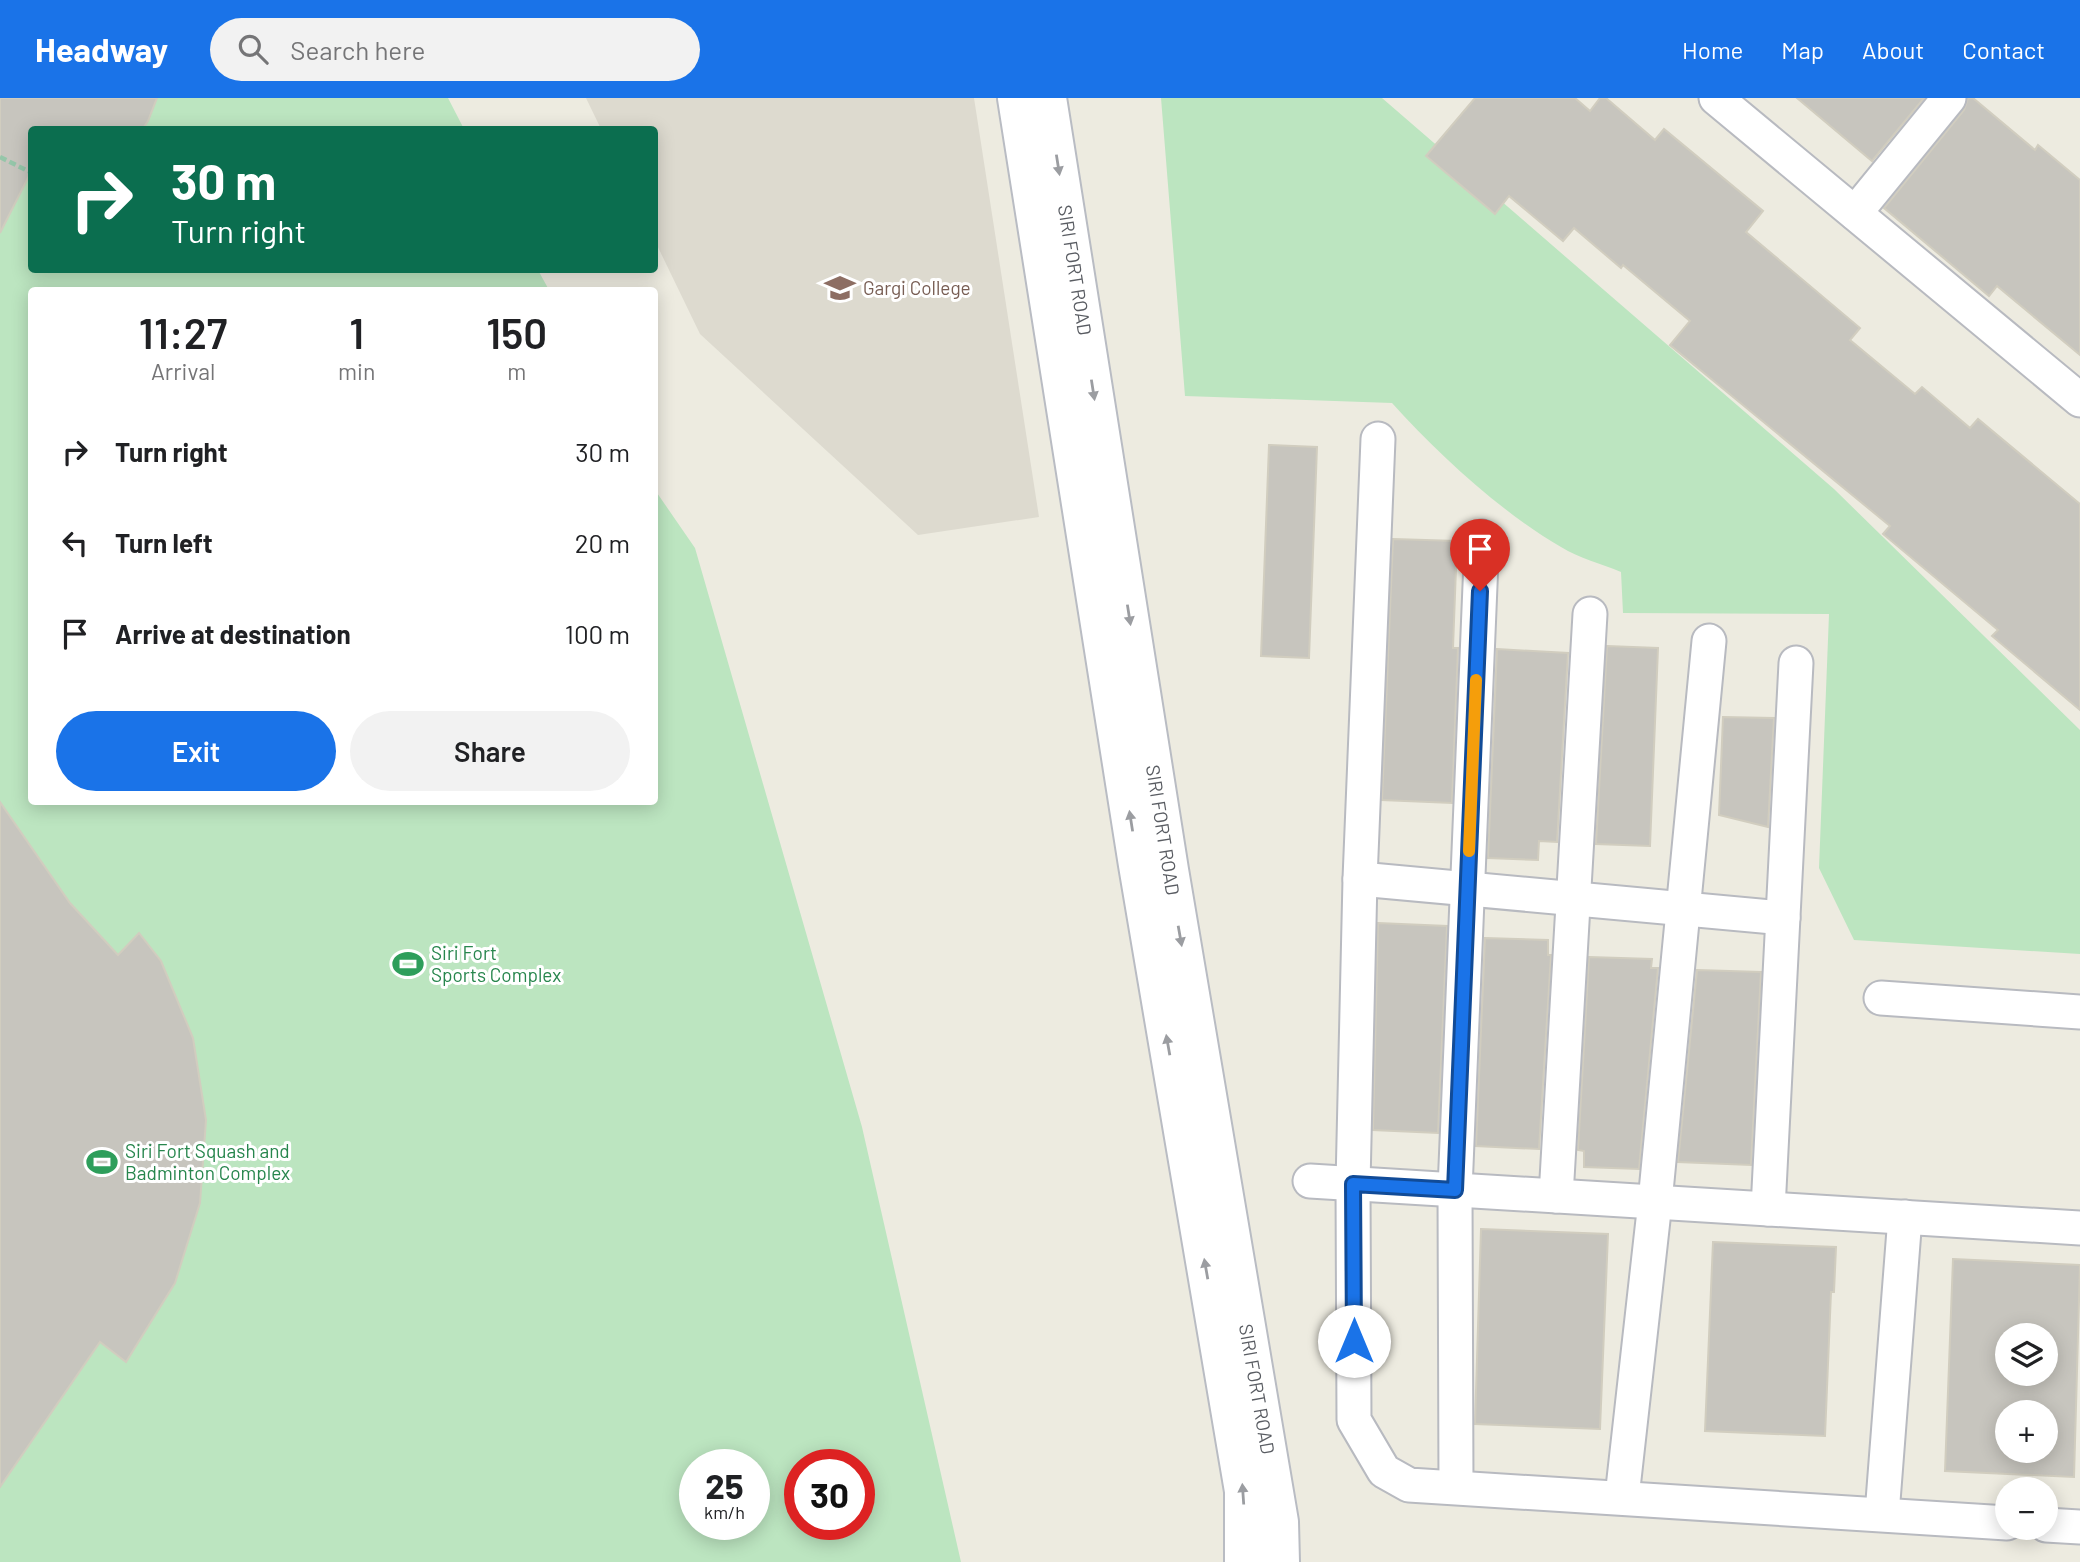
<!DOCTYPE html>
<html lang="en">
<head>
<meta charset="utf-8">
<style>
  :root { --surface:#fff; --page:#f2f2f2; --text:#202124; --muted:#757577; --accent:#1a73e8 }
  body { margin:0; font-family:Barlow,sans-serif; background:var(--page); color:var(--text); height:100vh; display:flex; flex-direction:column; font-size:26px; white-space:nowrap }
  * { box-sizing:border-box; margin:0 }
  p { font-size:23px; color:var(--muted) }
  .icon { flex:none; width:38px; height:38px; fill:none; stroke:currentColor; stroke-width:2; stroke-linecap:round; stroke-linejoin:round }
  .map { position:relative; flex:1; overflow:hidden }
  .sheet { position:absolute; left:28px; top:189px; width:630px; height:518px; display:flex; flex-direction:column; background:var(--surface); border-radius:7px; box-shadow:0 4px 18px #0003 }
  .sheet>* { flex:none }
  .hud { position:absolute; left:28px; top:28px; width:630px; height:147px; border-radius:7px; box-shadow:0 4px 18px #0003; background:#0b6e4f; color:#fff; overflow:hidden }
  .controls { position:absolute; left:1995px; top:1225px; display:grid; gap:14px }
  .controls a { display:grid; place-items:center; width:63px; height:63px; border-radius:50%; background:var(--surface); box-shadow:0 4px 18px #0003; font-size:35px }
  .speed { position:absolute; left:679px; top:1351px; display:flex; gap:14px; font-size:35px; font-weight:700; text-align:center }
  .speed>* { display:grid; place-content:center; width:91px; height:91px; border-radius:50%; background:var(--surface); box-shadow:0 4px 18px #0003; line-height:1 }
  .speed small { font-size:18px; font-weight:400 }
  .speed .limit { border:10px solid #d22; background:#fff; color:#111 }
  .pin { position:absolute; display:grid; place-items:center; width:60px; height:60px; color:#fff; margin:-72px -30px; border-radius:50% 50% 50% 0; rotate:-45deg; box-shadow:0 0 7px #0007 }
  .pin .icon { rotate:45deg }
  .me { position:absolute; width:77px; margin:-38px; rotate:0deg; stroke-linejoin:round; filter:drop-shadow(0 0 5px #0008) }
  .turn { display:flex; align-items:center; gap:24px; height:147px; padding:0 28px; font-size:32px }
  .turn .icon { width:91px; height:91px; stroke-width:2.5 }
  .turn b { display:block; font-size:49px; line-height:60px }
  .eta { display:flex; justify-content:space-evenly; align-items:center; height:119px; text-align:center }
  .eta b { font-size:42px; font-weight:600; line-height:49px }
  .action { display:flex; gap:14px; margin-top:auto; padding:14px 28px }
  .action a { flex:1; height:80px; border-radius:42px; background:var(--accent); color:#fff; font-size:28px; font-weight:600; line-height:80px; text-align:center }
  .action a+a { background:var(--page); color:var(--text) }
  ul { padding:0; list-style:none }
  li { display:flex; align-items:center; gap:21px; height:91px; padding:0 28px }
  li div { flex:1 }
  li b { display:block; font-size:26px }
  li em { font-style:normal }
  header { display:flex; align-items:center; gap:42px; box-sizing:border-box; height:98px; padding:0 35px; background:var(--accent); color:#fff }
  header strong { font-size:33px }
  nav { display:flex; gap:38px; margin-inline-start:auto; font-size:24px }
  .search { width:490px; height:63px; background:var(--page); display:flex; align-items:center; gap:18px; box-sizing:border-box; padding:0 24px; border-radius:38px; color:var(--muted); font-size:26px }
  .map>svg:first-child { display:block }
  .education { fill:#dddacf }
  .green { fill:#bce5c0; fill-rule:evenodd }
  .building { fill:#c7c5be; stroke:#d1cdbf; stroke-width:2; fill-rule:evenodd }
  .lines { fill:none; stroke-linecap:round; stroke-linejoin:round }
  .street-casing { stroke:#b8bac0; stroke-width:37 }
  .secondary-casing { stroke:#b9bcc3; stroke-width:42 }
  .path { stroke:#95c6a9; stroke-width:4.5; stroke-dasharray:7 3.5; stroke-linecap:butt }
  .street { stroke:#fff; stroke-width:33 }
  .secondary { stroke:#fff; stroke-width:38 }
  .oneway { fill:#9b9da1 }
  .route-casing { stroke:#114b97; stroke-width:18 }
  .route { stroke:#1a73e8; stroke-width:12 }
  .slow { stroke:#f59e0b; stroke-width:12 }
  .labels { text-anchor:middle; stroke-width:6; stroke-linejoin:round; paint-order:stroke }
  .street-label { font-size:19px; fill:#595c62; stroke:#fff }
  .education-label { font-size:19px; fill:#785e54; stroke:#fff; text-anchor:start }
  .leisure-label { font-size:19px; fill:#27864d; stroke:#fff; text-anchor:start }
</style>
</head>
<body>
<header>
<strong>Headway</strong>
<div class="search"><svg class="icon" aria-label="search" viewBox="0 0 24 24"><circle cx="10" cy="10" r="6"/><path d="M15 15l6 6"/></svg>Search here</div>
<nav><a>Home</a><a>Map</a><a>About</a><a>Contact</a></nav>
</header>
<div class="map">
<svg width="2080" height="1464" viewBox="0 0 2080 1464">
  <rect width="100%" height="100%" fill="#edebe0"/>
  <!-- education -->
  <path class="education" d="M586 0H974L1039 419 918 437 700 236 655 143 654 32 601 31Z"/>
  <!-- green -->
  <g class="green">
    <path d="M0 0H448L464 31 32 32V172H538L549 192H32V704H654L655 392 695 450 862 1029 961 1464H0ZM695 1367H754V1426H695ZM800 1367H859V1426H800Z"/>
    <path d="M1161 0H1382L1834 391 2080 632V856L1854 842 1819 770 1829 516 1623 515 1621 474C1602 466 1579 460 1561 449 1502 415 1438 356 1392 305L1185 298Z"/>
  </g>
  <!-- building -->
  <g class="building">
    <path d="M0 0H157L148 23 142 32H32V72L0 135Z"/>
    <path d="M1475 0H1575L1590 13 1600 0H1606L1655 42 1664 31 1763 113 1746 134 1860 230 1850 242 1915 296 1922 289 1970 330 1978 321 2080 406V612L1992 538 1998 532 1883 436 1890 428 1670 247 1690 223 1623 167 1621 170 1574 130 1563 143 1509 98 1495 116 1426 58Z"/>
    <path d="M1797 0H1924L1872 63Z"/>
    <path d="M1968 0H1973L2035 52 2038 47 2080 82V257L1997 188 1989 198 1884 110 1964 12Z"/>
    <path d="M1269 347 1317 349 1309 560 1261 558Z"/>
    <path d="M1393 441 1457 443 1453 550H1458L1452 705 1382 702Z"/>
    <path d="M1607 548 1658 550 1650 748 1596 746Z"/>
    <path d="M1497 551 1568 555 1557 744 1539 743 1538 762 1488 760Z"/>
    <path d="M1723 619 1774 620 1768 729 1719 717Z"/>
    <path d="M0 704 70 805 118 857 139 835 161 863 193 940 206 1022 200 1105 175 1185 126 1264 100 1244 0 1389Z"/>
    <path d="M1378 825 1447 828 1438 1035 1373 1032Z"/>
    <path d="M1485 840 1548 842V857H1551L1539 1051 1476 1048Z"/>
    <path d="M1589 859 1652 861 1651 870H1658L1639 1071 1584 1069V1053L1578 1052Z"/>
    <path d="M1697 872 1761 874 1751 1067 1678 1064Z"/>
    <path d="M1481 1131 1608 1136 1600 1331 1475 1326Z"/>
    <path d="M1713 1144 1836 1149 1834 1194H1831L1825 1338 1705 1333Z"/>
    <path d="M1953 1161 2080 1167 2074 1379 1945 1373ZM2007 1237H2046V1276H2007ZM2007 1314H2046V1353H2007Z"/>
  </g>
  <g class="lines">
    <!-- street casing -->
    <g class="street-casing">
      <g id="street">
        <path d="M1716 0 2080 302"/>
        <path d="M1855 115 1949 0"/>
        <path d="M1378 341 1360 781 1353 1086 1354 1322 1384 1373 1409 1387 2007 1425"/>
        <path d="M1360 781 1783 820"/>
        <path d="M1881 900 2080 914"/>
        <path d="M1310 1083 2080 1130"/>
        <path d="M1556 1098 1590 516"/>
        <path d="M1768 1111 1796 565"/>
        <path d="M1456 1388 1455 1092 1482 439"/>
        <path d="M1622 1399 1655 1104 1709 543"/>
        <path d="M1882 1416 1905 1119"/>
        <path d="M2046 1427 2080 1429"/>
      </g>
    </g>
    <!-- secondary casing -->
    <g class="secondary-casing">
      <g id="secondary">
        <path d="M1017 0 1138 767 1244 1393V1464"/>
        <path d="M1047 0 1169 772 1279 1424 1280 1464"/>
      </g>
    </g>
    <!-- path -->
    <path class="path" d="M0 59 32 75"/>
    <!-- street -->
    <use href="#street" class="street"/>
    <!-- secondary -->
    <use href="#secondary" class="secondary"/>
  </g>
  <!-- one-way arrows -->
  <defs><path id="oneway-solid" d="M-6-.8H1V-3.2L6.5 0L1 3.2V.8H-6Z" transform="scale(1.75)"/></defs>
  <g class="oneway">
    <use href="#oneway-solid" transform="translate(1058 67) rotate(81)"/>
    <use href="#oneway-solid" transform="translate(1093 292) rotate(81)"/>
    <use href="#oneway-solid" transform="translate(1129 517) rotate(81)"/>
    <use href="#oneway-solid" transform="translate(1131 723) rotate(-99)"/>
    <use href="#oneway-solid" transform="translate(1180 838) rotate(80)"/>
    <use href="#oneway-solid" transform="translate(1168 947) rotate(-100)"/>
    <use href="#oneway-solid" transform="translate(1206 1171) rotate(-100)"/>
    <use href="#oneway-solid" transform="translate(1243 1396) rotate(-94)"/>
  </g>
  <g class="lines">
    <!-- route casing -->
    <g class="route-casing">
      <path id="route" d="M1354 1243 1353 1086 1455 1092 1480 493"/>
    </g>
    <!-- route -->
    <use href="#route" class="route"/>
    <!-- slow -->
    <path class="slow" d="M1469 753 1476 582"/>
  </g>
  <!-- icons -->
  <defs>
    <g id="university-bare" transform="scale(2.415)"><path d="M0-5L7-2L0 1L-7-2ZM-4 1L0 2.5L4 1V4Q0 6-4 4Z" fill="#8d6e63" stroke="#fff" stroke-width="2.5" paint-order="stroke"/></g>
    <g id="stadium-bare" transform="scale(2.415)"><path d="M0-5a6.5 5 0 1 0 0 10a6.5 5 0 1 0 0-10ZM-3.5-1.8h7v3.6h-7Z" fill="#2e9e5b" stroke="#fff" stroke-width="2.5" paint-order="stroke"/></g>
  </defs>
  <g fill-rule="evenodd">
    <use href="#university-bare" x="840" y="190"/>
    <use href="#stadium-bare" x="408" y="866"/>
    <use href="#stadium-bare" x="102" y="1064"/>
  </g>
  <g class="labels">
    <!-- street labels -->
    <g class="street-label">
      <text transform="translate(1075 172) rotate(81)" y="7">SIRI FORT ROAD</text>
      <text transform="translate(1163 732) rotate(81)" y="7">SIRI FORT ROAD</text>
      <text transform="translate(1257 1291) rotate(80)" y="7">SIRI FORT ROAD</text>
    </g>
    <!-- education labels -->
    <g class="education-label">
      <text x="863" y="197">Gargi College</text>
    </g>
    <!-- leisure labels -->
    <g class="leisure-label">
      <text x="431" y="862">Siri Fort<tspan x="431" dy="22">Sports Complex</tspan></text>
      <text x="125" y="1060">Siri Fort Squash and<tspan x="125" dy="22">Badminton Complex</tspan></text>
    </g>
  </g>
</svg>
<div class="controls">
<a><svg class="icon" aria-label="layers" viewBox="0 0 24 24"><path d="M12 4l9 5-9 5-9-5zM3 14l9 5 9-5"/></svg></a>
<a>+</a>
<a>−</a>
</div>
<div class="speed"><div>25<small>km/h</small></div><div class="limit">30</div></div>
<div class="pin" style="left:1480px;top:493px;background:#d93025"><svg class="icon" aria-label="arrive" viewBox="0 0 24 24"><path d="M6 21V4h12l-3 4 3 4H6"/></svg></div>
<svg class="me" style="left:1354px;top:1243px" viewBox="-20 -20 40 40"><circle r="19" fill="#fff"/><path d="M0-13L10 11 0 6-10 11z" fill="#1a73e8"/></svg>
<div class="hud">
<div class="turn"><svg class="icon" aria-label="right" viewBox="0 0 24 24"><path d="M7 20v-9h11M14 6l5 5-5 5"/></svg><div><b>30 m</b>Turn right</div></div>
</div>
<section class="sheet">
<div class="eta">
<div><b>11:27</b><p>Arrival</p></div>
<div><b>1</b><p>min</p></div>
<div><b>150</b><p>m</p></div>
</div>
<ul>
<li><svg class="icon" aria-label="right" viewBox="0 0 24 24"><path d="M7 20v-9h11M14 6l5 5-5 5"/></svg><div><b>Turn right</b></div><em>30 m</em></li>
<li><svg class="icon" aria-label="left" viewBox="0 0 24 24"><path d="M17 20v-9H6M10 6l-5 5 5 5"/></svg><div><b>Turn left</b></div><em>20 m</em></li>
<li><svg class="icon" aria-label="arrive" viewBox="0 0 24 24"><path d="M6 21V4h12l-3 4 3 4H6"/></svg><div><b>Arrive at destination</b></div><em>100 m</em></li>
</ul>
<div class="action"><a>Exit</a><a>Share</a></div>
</section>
</div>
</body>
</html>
